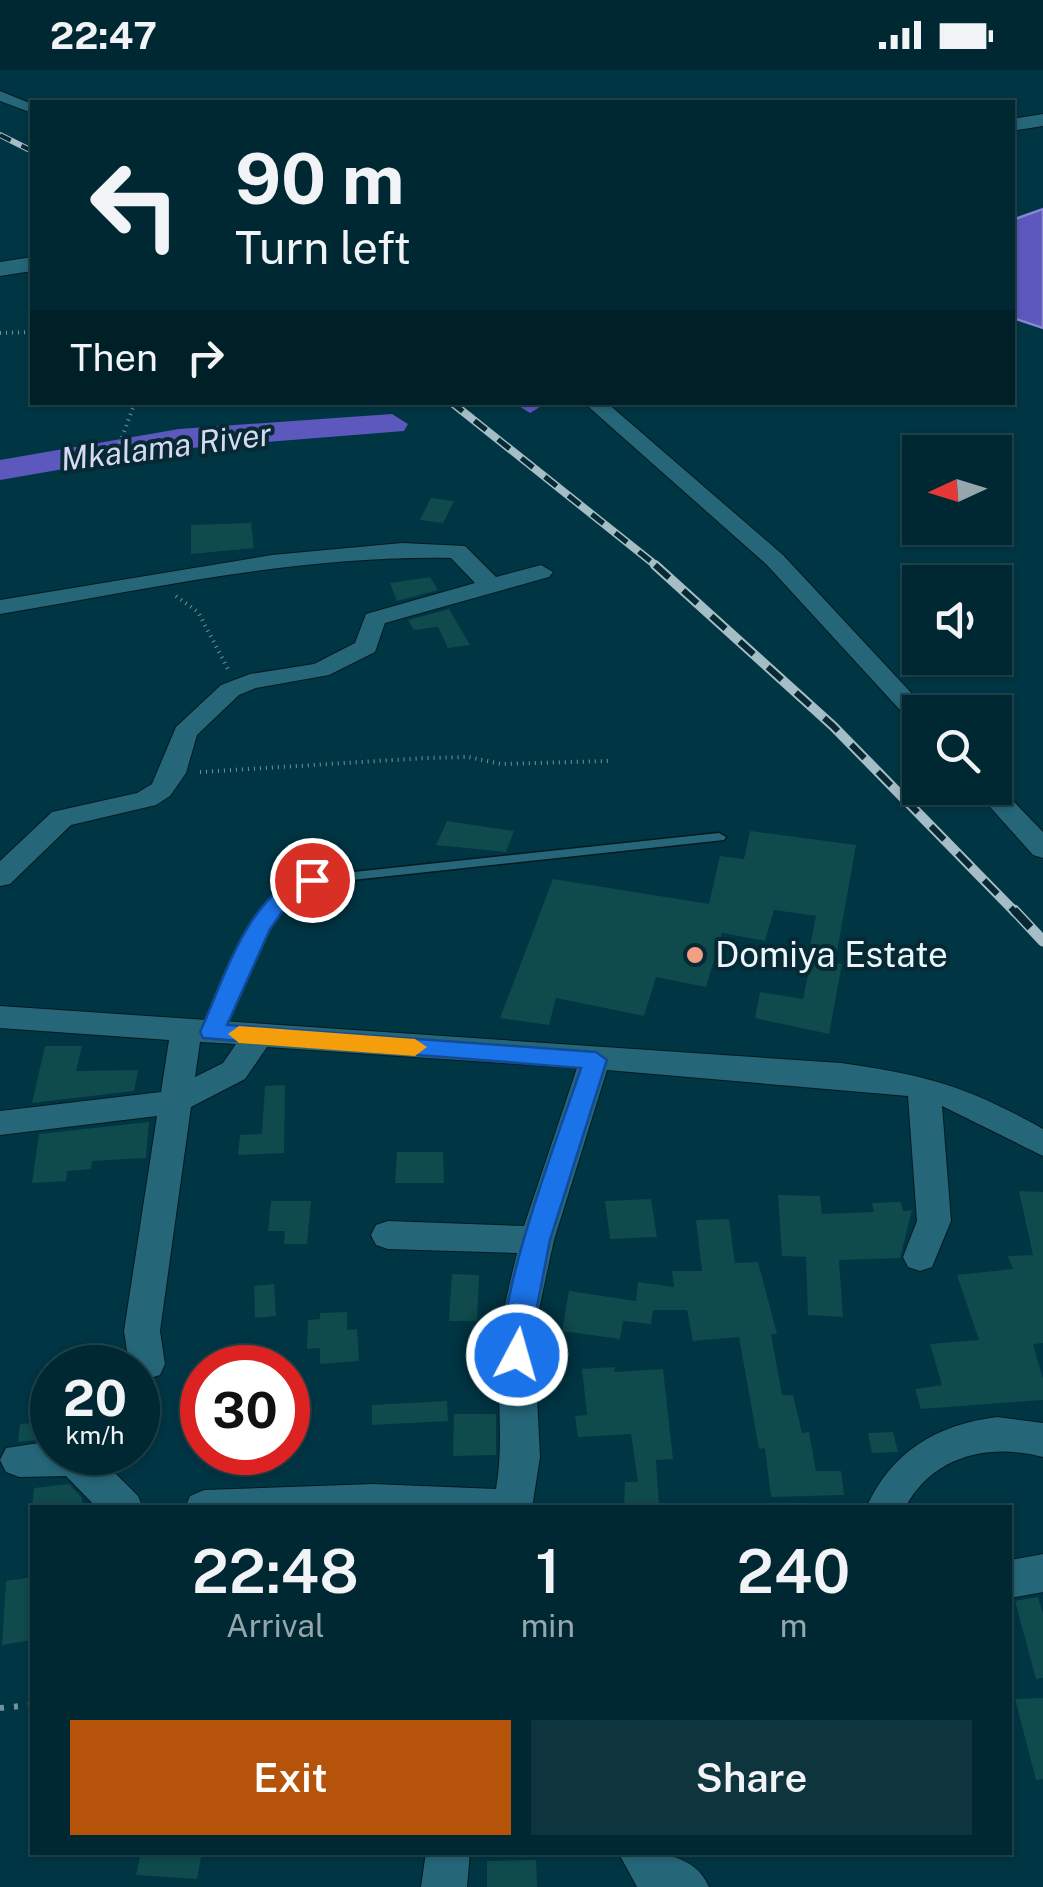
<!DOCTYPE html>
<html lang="en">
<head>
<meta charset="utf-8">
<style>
  :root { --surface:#002832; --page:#0e343e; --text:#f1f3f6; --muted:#95a6ac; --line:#22444d; --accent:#b45309 }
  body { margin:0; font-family:"Public Sans",sans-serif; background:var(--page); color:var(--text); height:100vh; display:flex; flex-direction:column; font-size:38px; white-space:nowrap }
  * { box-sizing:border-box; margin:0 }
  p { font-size:32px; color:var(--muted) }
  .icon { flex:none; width:55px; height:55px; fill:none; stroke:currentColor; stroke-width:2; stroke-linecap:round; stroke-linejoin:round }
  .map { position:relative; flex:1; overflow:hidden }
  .side { position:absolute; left:30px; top:1435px; width:982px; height:350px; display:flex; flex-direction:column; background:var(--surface); border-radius:0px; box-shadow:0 2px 8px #0004,0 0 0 2px var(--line) }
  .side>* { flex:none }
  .hud { position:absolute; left:30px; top:30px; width:985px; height:305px; border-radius:0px; box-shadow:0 2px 8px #0004,0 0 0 2px var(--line); background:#002832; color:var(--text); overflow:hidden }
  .needle { width:65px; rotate:266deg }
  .fabs { position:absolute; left:902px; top:365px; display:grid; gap:20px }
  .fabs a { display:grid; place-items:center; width:110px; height:110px; border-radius:0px; background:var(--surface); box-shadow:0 2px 8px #0004,0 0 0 2px var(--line); font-size:50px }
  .speed { position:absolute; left:30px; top:1275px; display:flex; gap:20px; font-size:50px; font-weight:700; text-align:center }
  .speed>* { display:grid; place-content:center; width:130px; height:130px; border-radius:50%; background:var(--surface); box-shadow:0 2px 8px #0004,0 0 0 2px var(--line); line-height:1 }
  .speed small { font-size:25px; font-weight:400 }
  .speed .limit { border:15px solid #d22; background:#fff; color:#111 }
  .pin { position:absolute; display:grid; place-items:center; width:85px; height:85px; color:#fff; margin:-42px; border:5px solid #fff; border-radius:50%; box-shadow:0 2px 10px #0007 }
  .me { position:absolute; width:110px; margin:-55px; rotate:6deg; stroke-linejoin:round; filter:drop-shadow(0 0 8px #0008) }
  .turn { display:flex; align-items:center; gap:35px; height:210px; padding:0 40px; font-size:45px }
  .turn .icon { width:130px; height:130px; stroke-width:2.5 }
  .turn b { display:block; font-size:70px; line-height:85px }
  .then { display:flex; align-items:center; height:95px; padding:0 40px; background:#0003; gap:20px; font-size:38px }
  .eta { display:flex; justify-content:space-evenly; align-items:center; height:170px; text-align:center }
  .eta b { font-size:60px; font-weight:600; line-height:70px }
  .primary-button { display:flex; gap:20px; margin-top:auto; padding:20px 40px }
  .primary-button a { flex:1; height:115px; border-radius:0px; background:var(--accent); color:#fff; font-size:40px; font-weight:600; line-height:115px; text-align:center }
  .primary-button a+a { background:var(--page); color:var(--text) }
  .status { display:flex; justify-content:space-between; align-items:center; height:70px; padding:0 50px; background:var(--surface); direction:ltr }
  .status svg { height:28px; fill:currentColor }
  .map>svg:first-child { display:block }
  .water { fill:#5d58be; stroke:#8888d1; stroke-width:2.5 }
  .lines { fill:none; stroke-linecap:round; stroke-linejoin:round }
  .river { fill:#5d58be; fill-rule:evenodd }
  .building { fill:#0f4a4d }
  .service-casing { stroke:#061a20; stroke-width:3 }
  .minor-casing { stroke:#061a20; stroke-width:2 }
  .tertiary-casing { stroke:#061a20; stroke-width:2 }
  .path-far1 { stroke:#72939d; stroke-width:4; stroke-dasharray:1 5; stroke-linecap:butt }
  .path { stroke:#72939d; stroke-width:6; stroke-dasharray:4 10; stroke-linecap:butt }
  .service { fill:#256679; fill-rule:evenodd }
  .minor { fill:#256679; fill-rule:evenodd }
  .tertiary { fill:#256679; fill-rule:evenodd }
  .rail-far3-casing { stroke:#a5bdc5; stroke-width:6 }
  .rail-far2-casing { stroke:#a5bdc5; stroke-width:8 }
  .rail-far1-casing { stroke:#a5bdc5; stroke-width:10 }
  .rail-casing { stroke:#a5bdc5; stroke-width:11 }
  .rail-far3 { stroke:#062933; stroke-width:4; stroke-dasharray:12; stroke-linecap:butt }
  .rail-far2 { stroke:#062933; stroke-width:5; stroke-dasharray:15; stroke-linecap:butt }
  .rail-far1 { stroke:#062933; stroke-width:6; stroke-dasharray:19; stroke-linecap:butt }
  .rail { stroke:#062933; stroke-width:8; stroke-dasharray:24; stroke-linecap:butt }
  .route { fill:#1a73e8; stroke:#114b97; stroke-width:2.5 }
  .slow { fill:#f59e0b }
  .poi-dot { fill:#f2a081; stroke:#062933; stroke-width:4 }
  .labels { text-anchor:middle; stroke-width:8; stroke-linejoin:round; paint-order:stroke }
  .far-water-label { font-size:32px; font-style:italic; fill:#d7d9f4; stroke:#062933 }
  .poi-label { font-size:35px; fill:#ebf7fc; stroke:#062933; text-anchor:start }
</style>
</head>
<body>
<div class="status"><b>22:47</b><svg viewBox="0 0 49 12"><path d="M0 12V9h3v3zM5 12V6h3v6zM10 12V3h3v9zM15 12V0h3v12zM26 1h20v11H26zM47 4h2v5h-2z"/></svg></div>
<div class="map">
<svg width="1043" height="1817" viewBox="0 0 1043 1817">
  <rect width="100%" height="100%" fill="#003543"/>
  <!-- water -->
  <path class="water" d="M1043 139V258L1013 248 1012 150Z"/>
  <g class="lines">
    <!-- river -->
    <g class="river">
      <path d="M548 332 530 343 514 333V332Z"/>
      <path d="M392 344 408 354 404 361 179 379 0 410V390L179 359Z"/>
    </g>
  </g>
  <!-- building -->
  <g class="building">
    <path d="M431 428 454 431 443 453 420 450Z"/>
    <path d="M251 453 254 478 191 484V455Z"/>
    <path d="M430 507 438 520 397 531 390 513Z"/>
    <path d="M449 539 470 575 448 578 438 557 414 560 408 550Z"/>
    <path d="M447 751 514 761 506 782 436 775Z"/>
    <path d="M750 761 856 775 835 893 842 894 829 964 755 948 760 922 803 929 814 876H810L816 846 774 840 765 871 722 863 706 917 656 907 644 946 556 928 549 955 500 948 553 809 709 834 720 786 744 789Z"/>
    <path d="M45 976H82L76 1001 138 1000 134 1021 32 1033Z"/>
    <path d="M285 1015 284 1083 238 1085 240 1065 262 1064 265 1016Z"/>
    <path d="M149 1052 146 1088 92 1091 91 1099 67 1101 66 1111 32 1113 39 1064Z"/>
    <path d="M397 1082H443L444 1113H395Z"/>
    <path d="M1019 1121 1043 1122V1273L1033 1274 1043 1309V1330L921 1339 915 1319 942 1315 930 1274 979 1270 957 1205 1013 1199 1008 1186 1033 1185Z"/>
    <path d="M778 1125 820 1126 822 1144 874 1142 872 1133 901 1132 903 1141 912 1140 900 1188 839 1190 843 1247 808 1245 806 1187 782 1186Z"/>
    <path d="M651 1129 657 1167 610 1169 605 1131Z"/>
    <path d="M271 1131H311L307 1174H284L285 1161H268Z"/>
    <path d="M729 1149 735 1193 758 1192 777 1264H771L782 1325H793L802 1363 809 1362 816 1401H841L844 1425 771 1427 765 1378 759 1379 739 1267 693 1271 687 1240H653L651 1254 623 1251 620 1269 562 1261 569 1221 636 1231 638 1212 674 1217 672 1201H702L696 1150Z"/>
    <path d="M452 1204 479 1205 477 1251H449Z"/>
    <path d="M274 1214 276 1246 255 1248 254 1216Z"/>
    <path d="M347 1242V1260L357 1259 359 1291 320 1294V1278L307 1279 308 1250 320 1249V1243Z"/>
    <path d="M615 1297 614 1302 663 1299 673 1389 656 1390 659 1438H624L625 1412H638L631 1364 578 1367 575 1346 587 1345 582 1299Z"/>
    <path d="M447 1331 448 1351 372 1355V1335Z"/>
    <path d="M454 1344H496V1385L453 1386Z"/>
    <path d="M52 1352V1368L18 1372 20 1354Z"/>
    <path d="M893 1362 898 1382 872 1383 868 1363Z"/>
    <path d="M69 1414 82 1428V1438H32L34 1418Z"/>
    <path d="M32 1507V1570L2 1575 6 1511Z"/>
    <path d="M1038 1527 1043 1544V1608L1036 1609 1015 1531Z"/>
    <path d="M1043 1628V1709L1036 1710 1015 1629Z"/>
    <path d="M141 1782H202L197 1809 136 1805Z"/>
    <path d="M536 1790 537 1817H487V1791Z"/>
  </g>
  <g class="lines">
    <!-- service casing -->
    <g class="service-casing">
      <path id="service" d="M719 763 726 767 724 770 315 814C254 848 246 909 217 966L212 968 204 962C229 903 248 839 307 807Z"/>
    </g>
    <!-- minor casing -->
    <g class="minor-casing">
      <g id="minor">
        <path d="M0 21 32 34V43L0 31Z"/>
        <path d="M583 332H606L783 485 929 642H920V655L911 652 767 495Z"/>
        <path d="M402 473 465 476 496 507 541 495 553 502 549 507 385 553 375 582 329 605 256 618 239 625 197 665 186 703 170 726 156 735 71 755 10 814 0 816V791L52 742 137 723 152 714 176 657 221 615 250 604 314 594 355 573 366 544 475 513 451 488C299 485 149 519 0 544V530L272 485Z"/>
        <path d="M995 712 1043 762V788L1033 785 973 718H995Z"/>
        <path d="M0 936 841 993C926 1005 967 1016 1043 1059V1086L942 1036 951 1151 932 1197 920 1201 908 1197 903 1187 917 1151 908 1026 607 1000 554 1170 539 1239 535 1285 540 1387 532 1438H185L190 1426 204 1420 373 1414 496 1419C504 1374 497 1330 499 1284 500 1250 509 1217 517 1183L388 1179 376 1175 371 1165 376 1155 388 1151 524 1156 577 998 267 977 245 1009 191 1037 160 1261 165 1294 160 1305 147 1309 138 1306V1298L129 1294 124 1261 157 1046 0 1065V1041L161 1022 169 970 0 958ZM200 972 236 974 223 993 195 1007Z"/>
        <path d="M997 1347 1043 1353V1387C990 1373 933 1385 905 1438H866C892 1381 936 1355 997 1347Z"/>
        <path d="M52 1371V1382L95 1383 138 1426 143 1438H97L66 1406 19 1407 6 1402 0 1390 6 1378Z"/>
        <path d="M1043 1484V1522L1010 1528V1490Z"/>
        <path d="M426 1782H470L467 1817H421Z"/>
        <path d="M618 1782C652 1782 694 1781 709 1817H637Z"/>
      </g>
    </g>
    <!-- tertiary casing -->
    <g class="tertiary-casing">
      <g id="tertiary">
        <path d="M1043 44V56L1012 61V49Z"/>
        <path d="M32 187V201L0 206V192Z"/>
      </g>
    </g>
    <!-- path-far1 -->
    <g class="path-far1">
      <path d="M0 263 32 262"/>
      <path d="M120 373 135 332"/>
      <path d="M176 526 198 542 229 601"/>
      <path d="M200 702 426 688 468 687 501 694 609 691"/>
    </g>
    <!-- path -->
    <path class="path" d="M0 1638 32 1635"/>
    <!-- service -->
    <use href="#service" class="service"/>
    <!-- minor -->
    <use href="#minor" class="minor"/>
    <!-- tertiary -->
    <use href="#tertiary" class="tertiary"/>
    <!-- rail-far3 casing -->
    <g class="rail-far3-casing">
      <path id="rail-far3" d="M0 65 32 81"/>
    </g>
    <!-- rail-far2 casing -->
    <g class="rail-far2-casing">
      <path id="rail-far2" d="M451 332 658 497"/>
    </g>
    <!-- rail-far1 casing -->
    <g class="rail-far1-casing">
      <path id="rail-far1" d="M655 495 833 656 1016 843"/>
    </g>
    <!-- rail casing -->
    <g class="rail-casing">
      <path id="rail" d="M1014 840 1043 871"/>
    </g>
    <!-- rail-far3 -->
    <use href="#rail-far3" class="rail-far3"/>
    <!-- rail-far2 -->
    <use href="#rail-far2" class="rail-far2"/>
    <!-- rail-far1 -->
    <use href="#rail-far1" class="rail-far1"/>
    <!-- rail -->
    <use href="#rail" class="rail"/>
  </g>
  <!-- route -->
  <path class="route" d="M312 802 323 810 289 832 270 859 227 955 596 982 607 990 550 1170 526 1293H507C486 1251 564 1050 581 998L203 968 200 962C225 908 248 820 312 802Z"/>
  <!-- slow -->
  <path class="slow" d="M239 956 415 969 427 977 415 986 239 973 228 964Z"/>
  <!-- markers -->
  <circle class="poi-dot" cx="695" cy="885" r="10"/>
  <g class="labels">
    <!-- far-water labels -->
    <g class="far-water-label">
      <text transform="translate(166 377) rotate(-7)" y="11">Mkalama River</text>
    </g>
    <!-- poi labels -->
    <g class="poi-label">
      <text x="715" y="897">Domiya Estate</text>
    </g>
  </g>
</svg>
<div class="fabs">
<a><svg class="needle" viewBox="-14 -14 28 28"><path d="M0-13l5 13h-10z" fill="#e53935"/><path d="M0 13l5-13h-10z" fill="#95a6ac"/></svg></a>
<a><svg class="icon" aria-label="sound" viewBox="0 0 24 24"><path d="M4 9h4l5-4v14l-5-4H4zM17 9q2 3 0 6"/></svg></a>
<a><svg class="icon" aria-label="search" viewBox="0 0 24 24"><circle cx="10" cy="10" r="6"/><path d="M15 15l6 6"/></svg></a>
</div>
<div class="speed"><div>20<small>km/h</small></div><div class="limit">30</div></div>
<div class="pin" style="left:312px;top:810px;background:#d93025"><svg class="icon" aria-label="arrive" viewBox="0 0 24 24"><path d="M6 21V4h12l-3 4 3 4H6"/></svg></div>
<svg class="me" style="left:517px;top:1285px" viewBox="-20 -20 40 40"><circle r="17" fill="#1a73e8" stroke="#fff" stroke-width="3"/><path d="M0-11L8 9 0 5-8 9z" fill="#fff"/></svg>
<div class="hud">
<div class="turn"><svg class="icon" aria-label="left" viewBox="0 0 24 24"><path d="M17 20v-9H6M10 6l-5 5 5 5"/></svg><div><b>90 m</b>Turn left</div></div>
<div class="then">Then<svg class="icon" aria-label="right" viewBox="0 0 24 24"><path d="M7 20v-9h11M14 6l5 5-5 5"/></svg></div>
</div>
<section class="side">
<div class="eta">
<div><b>22:48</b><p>Arrival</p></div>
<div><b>1</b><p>min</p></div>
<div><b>240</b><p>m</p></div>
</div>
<div class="primary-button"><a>Exit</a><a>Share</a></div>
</section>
</div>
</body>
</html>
